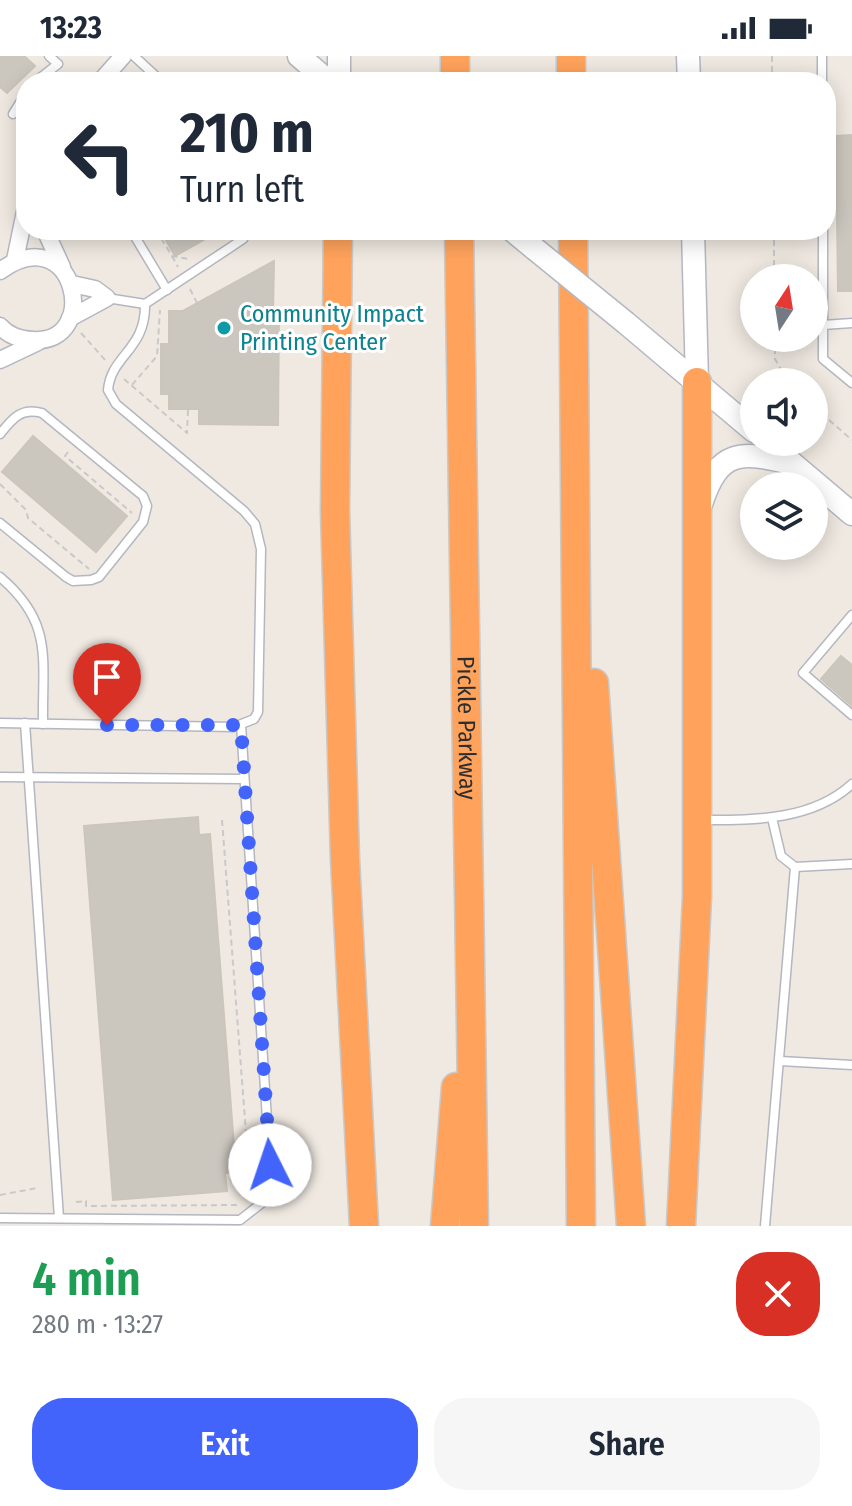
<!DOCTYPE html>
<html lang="en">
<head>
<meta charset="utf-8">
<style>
  :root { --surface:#fff; --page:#f6f6f7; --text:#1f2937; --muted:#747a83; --accent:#4264fb }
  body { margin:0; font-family:"Fira Sans Condensed",sans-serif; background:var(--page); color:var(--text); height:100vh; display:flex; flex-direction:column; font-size:30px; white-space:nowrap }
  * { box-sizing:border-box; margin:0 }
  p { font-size:26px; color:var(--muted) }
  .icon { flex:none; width:44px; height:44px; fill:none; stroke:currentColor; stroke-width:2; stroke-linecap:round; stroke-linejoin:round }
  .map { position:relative; height:1170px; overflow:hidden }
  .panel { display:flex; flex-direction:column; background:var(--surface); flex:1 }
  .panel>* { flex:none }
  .banner { position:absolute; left:16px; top:16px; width:820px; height:168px; border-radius:32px; box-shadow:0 4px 20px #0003; background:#fff; color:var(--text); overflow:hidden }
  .needle { width:52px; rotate:12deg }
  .controls { position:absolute; left:740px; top:208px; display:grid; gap:16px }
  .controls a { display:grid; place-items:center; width:88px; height:88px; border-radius:50%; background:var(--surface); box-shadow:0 4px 20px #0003; font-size:40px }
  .pin { position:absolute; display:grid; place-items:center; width:68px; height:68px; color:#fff; margin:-82px -34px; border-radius:50% 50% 50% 0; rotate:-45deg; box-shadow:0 0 8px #0007 }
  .pin .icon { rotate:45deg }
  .me { position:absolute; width:88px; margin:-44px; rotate:356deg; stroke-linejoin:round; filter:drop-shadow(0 0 6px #0008) }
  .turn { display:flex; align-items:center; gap:28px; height:168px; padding:0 32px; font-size:36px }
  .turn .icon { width:104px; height:104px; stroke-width:2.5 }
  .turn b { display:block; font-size:56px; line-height:68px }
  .round { display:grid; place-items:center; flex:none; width:84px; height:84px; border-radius:32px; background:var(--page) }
  .summary { display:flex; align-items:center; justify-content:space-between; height:136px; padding:0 32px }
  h1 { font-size:48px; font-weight:600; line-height:60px; color:#1e9e55 }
  .action { display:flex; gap:16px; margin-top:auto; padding:16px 32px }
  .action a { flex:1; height:92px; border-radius:32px; background:var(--accent); color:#fff; font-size:32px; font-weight:600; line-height:92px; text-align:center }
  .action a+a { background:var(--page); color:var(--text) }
  .status { display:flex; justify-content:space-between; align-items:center; height:56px; padding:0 40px; background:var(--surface); direction:ltr }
  .status svg { height:22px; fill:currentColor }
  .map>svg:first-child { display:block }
  .building { fill:#cbc7bf; stroke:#cbc5ba; stroke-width:2 }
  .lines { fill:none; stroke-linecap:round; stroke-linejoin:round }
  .lane-casing { stroke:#b4b7c1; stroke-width:11 }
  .street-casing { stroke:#b4b7c1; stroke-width:19 }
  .secondary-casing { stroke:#b4b7c1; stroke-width:25 }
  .highway-casing { stroke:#c9c9c9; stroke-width:31 }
  .path { stroke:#c9c9c9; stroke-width:2; stroke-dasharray:6 4; stroke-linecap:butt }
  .lane { stroke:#fff; stroke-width:8 }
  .street { stroke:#fff; stroke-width:16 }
  .secondary { stroke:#fff; stroke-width:22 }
  .highway { stroke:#ffa35c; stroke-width:28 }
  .secondary-bridge-casing { stroke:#b4b7c1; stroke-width:25; stroke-linecap:butt }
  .secondary-bridge { stroke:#fff; stroke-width:22 }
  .route { stroke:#4264fb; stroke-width:14; stroke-dasharray:0 25.2 }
  .culture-dot { fill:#0f9aa8; stroke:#fff; stroke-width:3 }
  .labels { text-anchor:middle; stroke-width:6; stroke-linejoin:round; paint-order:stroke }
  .culture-label { font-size:24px; fill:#0d838f; stroke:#fff; text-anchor:start }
  .street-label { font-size:24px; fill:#2e2e2e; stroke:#fff }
</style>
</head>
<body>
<div class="status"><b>13:23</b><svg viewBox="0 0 49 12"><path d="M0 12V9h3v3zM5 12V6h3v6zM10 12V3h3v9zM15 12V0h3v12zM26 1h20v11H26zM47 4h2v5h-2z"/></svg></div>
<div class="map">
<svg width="852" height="1170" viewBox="0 0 852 1170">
  <rect width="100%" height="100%" fill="#efe9e1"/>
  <!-- building -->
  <g class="building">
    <path d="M0 0H24L35 10 7 37 0 31Z"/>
    <path d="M852 79V235H838L836 80Z"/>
    <path d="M160 174H221L175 200Z"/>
    <path d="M274 205 273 256H279L278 369 199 368V353H169V338H161V288H169V255H183Z"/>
    <path d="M33 380 127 460 96 496 2 416Z"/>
    <path d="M841 600 852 609V650L821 623Z"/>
    <path d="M198 761 199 779 210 778 236 1116 225 1117 227 1135 113 1144 84 770Z"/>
  </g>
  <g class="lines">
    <!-- lane casing -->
    <g class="lane-casing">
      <g id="lane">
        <path d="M134 0 162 26"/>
        <path d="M822 0V26"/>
        <path d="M35 26 58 8 49 0"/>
        <path d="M13 58 26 37"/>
        <path d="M131 174 167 234"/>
        <path d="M823 174V303L852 327"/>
        <path d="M107 242 145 248 243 183 248 174"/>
        <path d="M823 269 852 267"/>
        <path d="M0 378C12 363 21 351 42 357L143 440 147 450 143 466 99 521 91 524 73 525 66 521 0 467"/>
        <path d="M0 521C54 567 42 602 43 668"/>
        <path d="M852 559 803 617 852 659"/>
        <path d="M0 667 234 671 254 663 258 656 261 493 255 468 244 455 116 348 108 334C111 299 146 294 145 248"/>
        <path d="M25 667 59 1162"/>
        <path d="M0 721 244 723"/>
        <path d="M772 762 781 800 795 811 852 808"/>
        <path d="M702 764C753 764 812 765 852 728"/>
        <path d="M780 1005 852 1009"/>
        <path d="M0 1162 240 1164 272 1139 241 669"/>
        <path d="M765 1170 795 811"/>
      </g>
    </g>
    <!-- street casing -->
    <g class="street-casing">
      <g id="street">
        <path d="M100 26 123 0"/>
        <path d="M45 174 62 211"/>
        <path d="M15 204 26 151V119"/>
        <path d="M0 215C76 160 102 289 33 284 19 283 9 280 0 270"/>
        <path d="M70 262 107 242 95 233 72 228"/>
        <path d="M0 304 38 286"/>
      </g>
    </g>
    <!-- secondary casing -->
    <g class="secondary-casing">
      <g id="secondary">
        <path d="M299 0 329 26"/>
        <path d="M339 0V26"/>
        <path d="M688 0 689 26"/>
        <path d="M512 174 535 193"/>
        <path d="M693 174 697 326"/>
        <path d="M626 267 754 375"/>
        <path d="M780 397 852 458"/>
        <path d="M701 448C719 393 740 395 791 407"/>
      </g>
    </g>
    <!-- highway casing -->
    <g class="highway-casing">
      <g id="highway">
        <path d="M455 0V26"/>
        <path d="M571 0V26"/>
        <path d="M338 174 335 455 345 803 364 1170"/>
        <path id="s1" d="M459 174 474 1170"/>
        <path d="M573 174 581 1170"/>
        <path d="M594 627 631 1170"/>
        <path d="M445 1170 456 1031"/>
        <path d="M681 1170 697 841V326"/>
      </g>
    </g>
    <!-- path -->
    <g class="path">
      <path d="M772 0V26"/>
      <path d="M156 174 172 200 189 203"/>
      <path d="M774 174V222"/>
      <path d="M172 200 178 211"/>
      <path d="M190 233 197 247"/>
      <path d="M81 277 107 306"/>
      <path d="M775 282V303L788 326"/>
      <path d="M124 323 187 377 188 353"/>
      <path d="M132 329 157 300 160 254"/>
      <path d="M814 351 852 384"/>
      <path d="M68 396 65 400 132 457"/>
      <path d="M0 428 26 454 28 462 89 513"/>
      <path d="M222 764 251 1142"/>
      <path d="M0 1139 37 1132"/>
      <path d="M76 1146 86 1145V1150L240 1149"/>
    </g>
    <!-- lane -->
    <use href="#lane" class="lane"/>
    <!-- street -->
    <use href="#street" class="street"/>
    <!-- secondary -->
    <use href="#secondary" class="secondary"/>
    <!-- highway -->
    <use href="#highway" class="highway"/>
    <!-- secondary-bridge casing -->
    <g class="secondary-bridge-casing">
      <path id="secondary-bridge" d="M535 193 626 267"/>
    </g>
    <!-- secondary-bridge -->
    <use href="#secondary-bridge" class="secondary-bridge"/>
  </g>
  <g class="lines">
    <!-- route -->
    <path class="route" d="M107 669H241L270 1109"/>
  </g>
  <!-- markers -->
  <circle class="culture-dot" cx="224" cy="272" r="8"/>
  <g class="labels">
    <!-- culture labels -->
    <g class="culture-label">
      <text x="240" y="266">Community Impact<tspan x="240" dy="28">Printing Center</tspan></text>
    </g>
    <!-- street labels -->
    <g class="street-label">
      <text dy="8" stroke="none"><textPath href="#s1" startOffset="498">Pickle Parkway</textPath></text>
    </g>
  </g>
</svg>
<div class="controls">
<a><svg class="needle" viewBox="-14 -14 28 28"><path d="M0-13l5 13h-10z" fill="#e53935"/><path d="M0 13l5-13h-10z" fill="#747a83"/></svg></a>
<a><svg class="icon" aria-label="sound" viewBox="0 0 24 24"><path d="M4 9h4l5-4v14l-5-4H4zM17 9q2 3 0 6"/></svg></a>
<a><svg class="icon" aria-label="layers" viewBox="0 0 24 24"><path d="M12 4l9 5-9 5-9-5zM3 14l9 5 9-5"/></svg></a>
</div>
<div class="pin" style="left:107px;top:669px;background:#d93025"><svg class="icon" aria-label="arrive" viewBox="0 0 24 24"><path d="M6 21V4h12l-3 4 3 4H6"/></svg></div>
<svg class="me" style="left:270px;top:1109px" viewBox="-20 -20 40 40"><circle r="19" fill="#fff"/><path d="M0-13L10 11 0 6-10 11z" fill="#4264fb"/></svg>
<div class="banner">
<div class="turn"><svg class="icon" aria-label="left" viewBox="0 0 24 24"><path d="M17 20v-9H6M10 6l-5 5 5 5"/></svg><div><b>210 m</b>Turn left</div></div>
</div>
</div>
<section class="panel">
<div class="summary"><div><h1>4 min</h1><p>280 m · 13:27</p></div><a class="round" style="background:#d93025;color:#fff"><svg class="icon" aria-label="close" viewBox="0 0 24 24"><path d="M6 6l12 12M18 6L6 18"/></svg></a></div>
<div class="action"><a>Exit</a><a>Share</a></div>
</section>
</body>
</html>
